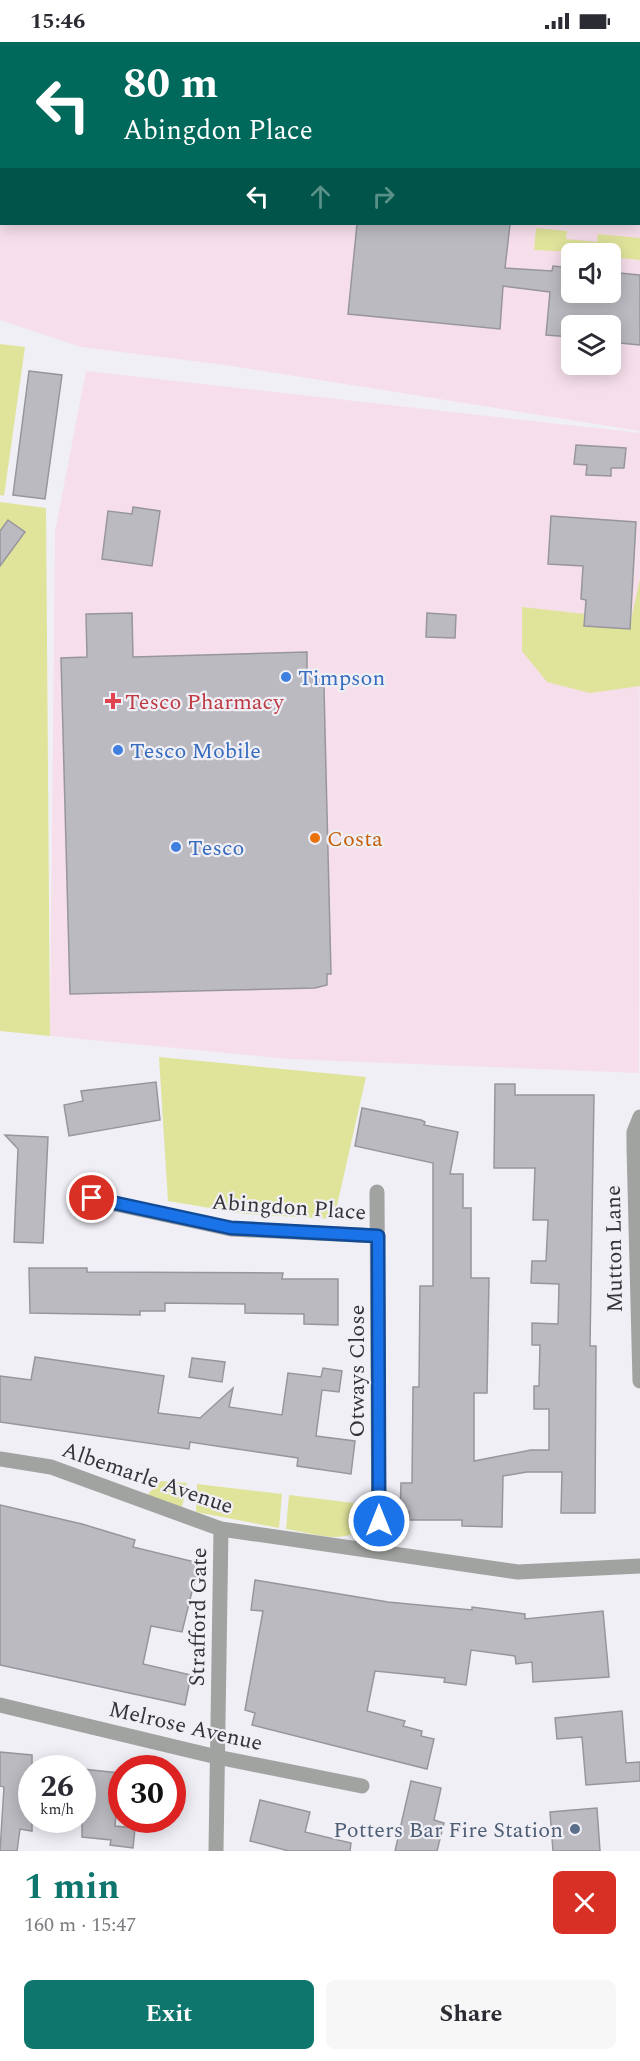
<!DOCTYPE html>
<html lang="en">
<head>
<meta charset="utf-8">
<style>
  :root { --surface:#fff; --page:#f7f7f7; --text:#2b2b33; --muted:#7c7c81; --accent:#0f766e }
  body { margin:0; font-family:Spectral,serif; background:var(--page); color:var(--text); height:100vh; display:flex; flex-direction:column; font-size:22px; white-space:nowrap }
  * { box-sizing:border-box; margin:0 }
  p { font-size:20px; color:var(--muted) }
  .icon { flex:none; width:33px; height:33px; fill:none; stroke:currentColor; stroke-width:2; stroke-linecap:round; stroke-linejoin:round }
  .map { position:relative; height:1809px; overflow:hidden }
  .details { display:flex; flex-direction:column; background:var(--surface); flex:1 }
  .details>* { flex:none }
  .guide { position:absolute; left:0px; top:0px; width:640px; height:183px; box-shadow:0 3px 15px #0003; background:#00695c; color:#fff; overflow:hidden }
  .buttons { position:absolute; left:561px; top:201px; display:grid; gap:12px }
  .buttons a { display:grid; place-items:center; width:60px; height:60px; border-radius:9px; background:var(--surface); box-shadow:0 3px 15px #0003; font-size:30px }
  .speed { position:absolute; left:18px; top:1713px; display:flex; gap:12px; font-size:30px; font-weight:700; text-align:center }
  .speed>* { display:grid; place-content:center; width:78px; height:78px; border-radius:50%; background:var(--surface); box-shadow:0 3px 15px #0003; line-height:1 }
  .speed small { font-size:15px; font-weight:400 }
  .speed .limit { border:9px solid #d22; background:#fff; color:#111 }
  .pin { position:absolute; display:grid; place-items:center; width:51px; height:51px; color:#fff; margin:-26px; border:3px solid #fff; border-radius:50%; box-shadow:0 2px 6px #0007 }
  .me { position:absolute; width:66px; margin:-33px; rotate:0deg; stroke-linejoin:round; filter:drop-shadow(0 0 4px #0008) }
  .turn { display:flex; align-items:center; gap:21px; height:126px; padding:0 24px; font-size:27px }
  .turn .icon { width:78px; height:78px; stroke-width:2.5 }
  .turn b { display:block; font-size:42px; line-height:51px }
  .lanes { display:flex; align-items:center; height:57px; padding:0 24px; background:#0003; justify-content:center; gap:30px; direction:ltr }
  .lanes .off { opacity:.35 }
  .round { display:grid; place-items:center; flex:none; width:63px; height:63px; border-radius:9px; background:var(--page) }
  .headline { display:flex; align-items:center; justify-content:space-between; height:102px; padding:0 24px }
  h1 { font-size:36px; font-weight:700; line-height:45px; color:var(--accent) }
  .action { display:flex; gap:12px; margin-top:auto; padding:12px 24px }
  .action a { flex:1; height:69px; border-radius:9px; background:var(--accent); color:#fff; font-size:24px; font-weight:700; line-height:69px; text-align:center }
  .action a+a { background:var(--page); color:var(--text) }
  .status { display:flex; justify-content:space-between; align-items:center; height:42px; padding:0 30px; background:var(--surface); direction:ltr }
  .status svg { height:16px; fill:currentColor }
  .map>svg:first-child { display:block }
  .commercial { fill:#f6deea; fill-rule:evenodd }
  .green { fill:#e0e49b }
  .building { fill:#bbbac1; stroke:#97969d; stroke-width:1.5 }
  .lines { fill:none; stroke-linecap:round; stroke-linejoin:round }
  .minor { stroke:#a1a3a0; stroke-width:15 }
  .route-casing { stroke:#114b97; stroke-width:15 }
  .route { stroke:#1a73e8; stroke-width:10 }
  .shop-dot { fill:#3f7fe0; stroke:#f0eff6; stroke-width:2 }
  .health-dot { fill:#e0444e; stroke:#f0eff6; stroke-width:2 }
  .food-dot { fill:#e8710a; stroke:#f0eff6; stroke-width:2 }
  .service-dot { fill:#5c6f8a; stroke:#f0eff6; stroke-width:2 }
  .labels { text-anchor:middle; stroke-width:4.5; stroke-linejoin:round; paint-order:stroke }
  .shop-label { font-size:22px; fill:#366cbe; stroke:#f0eff6; text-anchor:start }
  .health-label { font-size:22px; fill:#be3a42; stroke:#f0eff6; text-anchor:start }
  .food-label { font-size:22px; fill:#c56008; stroke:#f0eff6; text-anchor:start }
  .street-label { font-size:22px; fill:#343437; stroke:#f0eff6 }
  .service-label { font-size:22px; fill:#4e5e75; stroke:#f0eff6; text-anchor:end }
</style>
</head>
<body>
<div class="status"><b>15:46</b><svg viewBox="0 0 49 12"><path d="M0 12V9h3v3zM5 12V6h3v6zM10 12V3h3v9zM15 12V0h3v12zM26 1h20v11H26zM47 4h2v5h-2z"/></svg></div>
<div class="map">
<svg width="640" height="1809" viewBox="0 0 640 1809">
  <rect width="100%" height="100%" fill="#f0eff6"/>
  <!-- commercial -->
  <g class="commercial">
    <path d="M0 0H125L2 2V182H639L640 75V389L225 323 81 305 0 278ZM572 212H610V250H572ZM572 284H610V322H572Z"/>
    <path d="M86 329 640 391 639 1031 289 1017 50 994 55 490Z"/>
  </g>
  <!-- green -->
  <g class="green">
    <path d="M536 186 567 189 566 197 597 200 598 192 640 196V218L611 215 610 212 534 208Z"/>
    <path d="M0 302 25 305 4 454 0 453Z"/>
    <path d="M0 460 46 466 50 994 0 989Z"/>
    <path d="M640 537V644L590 651 547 640 522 609V565L585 572V584L629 587Z"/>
    <path d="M159 1015 366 1035 334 1177 246 1172 168 1159Z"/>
    <path d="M161 1439 187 1441 182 1465 147 1453Z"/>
    <path d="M197 1442 282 1452 279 1486 196 1470Z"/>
    <path d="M289 1453 369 1463C365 1511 318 1492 286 1487Z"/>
  </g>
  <!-- building -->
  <g class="building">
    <path d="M357 182H510L505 226 552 229 553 224 572 226V250H610V230L640 233V303L610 300V284H572V295L546 293 550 250 503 244 500 287 348 272Z"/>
    <path d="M29 329 62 333 45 457 13 453Z"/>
    <path d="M576 403 626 406 624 426H611V434L586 433 587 423 574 422Z"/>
    <path d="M133 465 160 469 152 524 102 517 108 469 132 472Z"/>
    <path d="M551 474 636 480 630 587 584 584 586 558 581 557 583 524 548 522Z"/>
    <path d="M8 478 25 490 0 524V489Z"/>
    <path d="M132 571 133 615 307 610V634H320V645H324L325 689 331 932H327V943L315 946 70 952 61 616 87 615 86 572Z"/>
    <path d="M427 571 456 573 455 596 426 595Z"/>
    <path d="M156 1040 160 1078 69 1094 64 1063 83 1059 81 1049Z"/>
    <path d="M495 1042H515V1053H594L590 1304H596L595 1471H561L562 1430H527L503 1434 502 1485 462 1484V1478H409V1470H400L401 1441H412L413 1345H419L420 1244H433V1121L355 1104 362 1066 421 1078 425 1080 424 1083 458 1090 450 1132H463V1166H471V1236H489L487 1351H474V1419L531 1408H549V1367H534V1344H539L540 1303H532V1281L558 1282 559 1242 531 1241 532 1219H546L548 1178H533L535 1126H494Z"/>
    <path d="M5 1093 48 1095 43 1201 14 1200 18 1107Z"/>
    <path d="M29 1226H87V1230L283 1231 282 1237H338V1283L304 1282V1272L245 1271V1262L165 1261V1269H140V1273L30 1271Z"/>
    <path d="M35 1315 164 1334 158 1371 200 1376 233 1346 229 1365 282 1373 288 1331 321 1335 323 1326 342 1329 339 1350 322 1348 316 1394 355 1399 351 1432 297 1424 298 1416 223 1405 190 1400 189 1407 0 1380V1334L31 1338Z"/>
    <path d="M192 1316 225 1320 222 1340 189 1335Z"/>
    <path d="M0 1463 82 1482 135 1498 133 1505 199 1521 182 1590 151 1584 143 1622 191 1633 185 1663 0 1623Z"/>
    <path d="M255 1538 388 1560 472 1568V1565L525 1572V1577L603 1569 609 1635 533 1640 532 1620 516 1622 515 1614 471 1608 466 1643 444 1640 445 1636 375 1629 367 1669 405 1679 403 1684 422 1689 421 1694 434 1697 427 1727 252 1683 255 1671 245 1668 263 1569 251 1568Z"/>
    <path d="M622 1669 626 1721 640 1720V1739L586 1743 582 1695 557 1697 555 1676Z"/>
    <path d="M0 1710 32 1713V1789L20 1787 17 1809H0L4 1745 0 1744Z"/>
    <path d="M82 1727 120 1731 115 1784 135 1786 133 1806 110 1803 111 1798 82 1795Z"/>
    <path d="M411 1739 441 1746 434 1778 444 1781 437 1809H395Z"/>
    <path d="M260 1758 310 1770 305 1790 351 1801 350 1809H289L250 1799Z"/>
    <path d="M597 1766 600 1809H553L550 1770Z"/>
  </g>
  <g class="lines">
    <!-- minor -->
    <g class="minor">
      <path d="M640 1075 634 1090V1105L640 1339"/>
      <path d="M377 1150 379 1508"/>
      <path d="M92 1157 231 1187 378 1194"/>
      <path d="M0 1417 51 1425 221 1487 518 1530 640 1524"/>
      <path d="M0 1663 217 1715 362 1744"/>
      <path d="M216 1809 221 1487"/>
    </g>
  </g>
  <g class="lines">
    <!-- route casing -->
    <g class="route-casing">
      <path id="route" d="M92 1156 231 1186 378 1194 379 1479"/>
    </g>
    <!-- route -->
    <use href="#route" class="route"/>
  </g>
  <!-- markers -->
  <g class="shop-dot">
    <circle cx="286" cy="635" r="6"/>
    <circle cx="118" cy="708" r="6"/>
    <circle cx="176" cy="805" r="6"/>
  </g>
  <path class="health-dot" d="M110 650h6v6h6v6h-6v6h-6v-6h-6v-6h6z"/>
  <circle class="food-dot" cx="315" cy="796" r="6"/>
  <circle class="service-dot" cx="575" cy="1787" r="6"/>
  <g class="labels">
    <!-- shop labels -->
    <g class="shop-label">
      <text x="298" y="643">Timpson</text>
      <text x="130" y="716">Tesco Mobile</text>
      <text x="188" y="813">Tesco</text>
    </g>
    <!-- health labels -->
    <g class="health-label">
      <text x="125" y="667">Tesco Pharmacy</text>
    </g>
    <!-- food labels -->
    <g class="food-label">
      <text x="327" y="804">Costa</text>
    </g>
    <!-- street labels -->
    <g class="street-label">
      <text transform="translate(289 1164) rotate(4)" y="8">Abingdon Place</text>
      <text transform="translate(613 1207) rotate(-91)" y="8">Mutton Lane</text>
      <text transform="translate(356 1329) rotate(-90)" y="8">Otways Close</text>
      <text transform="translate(148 1435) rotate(19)" y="8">Albemarle Avenue</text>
      <text transform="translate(197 1575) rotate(-89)" y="8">Strafford Gate</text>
      <text transform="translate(186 1683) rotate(13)" y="8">Melrose Avenue</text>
    </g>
    <!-- service labels -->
    <g class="service-label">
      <text x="563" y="1795">Potters Bar Fire Station</text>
    </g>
  </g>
</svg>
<div class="buttons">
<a><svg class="icon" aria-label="sound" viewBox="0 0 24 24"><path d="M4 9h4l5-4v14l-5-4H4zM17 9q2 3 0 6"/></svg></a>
<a><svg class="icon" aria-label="layers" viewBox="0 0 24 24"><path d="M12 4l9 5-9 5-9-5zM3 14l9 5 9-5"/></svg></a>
</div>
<div class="speed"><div>26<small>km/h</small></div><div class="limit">30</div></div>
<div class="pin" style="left:92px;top:1156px;background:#d93025"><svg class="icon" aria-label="arrive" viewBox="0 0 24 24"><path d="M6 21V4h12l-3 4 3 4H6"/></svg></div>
<svg class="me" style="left:379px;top:1479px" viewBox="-20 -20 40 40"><circle r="17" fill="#1a73e8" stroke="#fff" stroke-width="3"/><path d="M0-11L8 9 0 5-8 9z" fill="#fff"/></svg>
<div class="guide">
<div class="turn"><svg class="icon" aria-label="left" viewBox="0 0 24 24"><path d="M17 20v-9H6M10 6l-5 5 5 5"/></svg><div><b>80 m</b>Abingdon Place</div></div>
<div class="lanes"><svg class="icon" aria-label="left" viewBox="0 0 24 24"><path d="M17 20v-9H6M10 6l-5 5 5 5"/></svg><svg class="icon off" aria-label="ahead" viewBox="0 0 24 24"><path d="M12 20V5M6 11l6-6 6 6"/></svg><svg class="icon off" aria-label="right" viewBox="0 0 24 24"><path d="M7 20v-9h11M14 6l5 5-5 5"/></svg></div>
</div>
</div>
<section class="details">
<div class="headline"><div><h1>1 min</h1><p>160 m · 15:47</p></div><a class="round" style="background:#d93025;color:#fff"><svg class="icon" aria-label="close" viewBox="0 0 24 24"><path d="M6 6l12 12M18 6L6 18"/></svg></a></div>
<div class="action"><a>Exit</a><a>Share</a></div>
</section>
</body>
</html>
